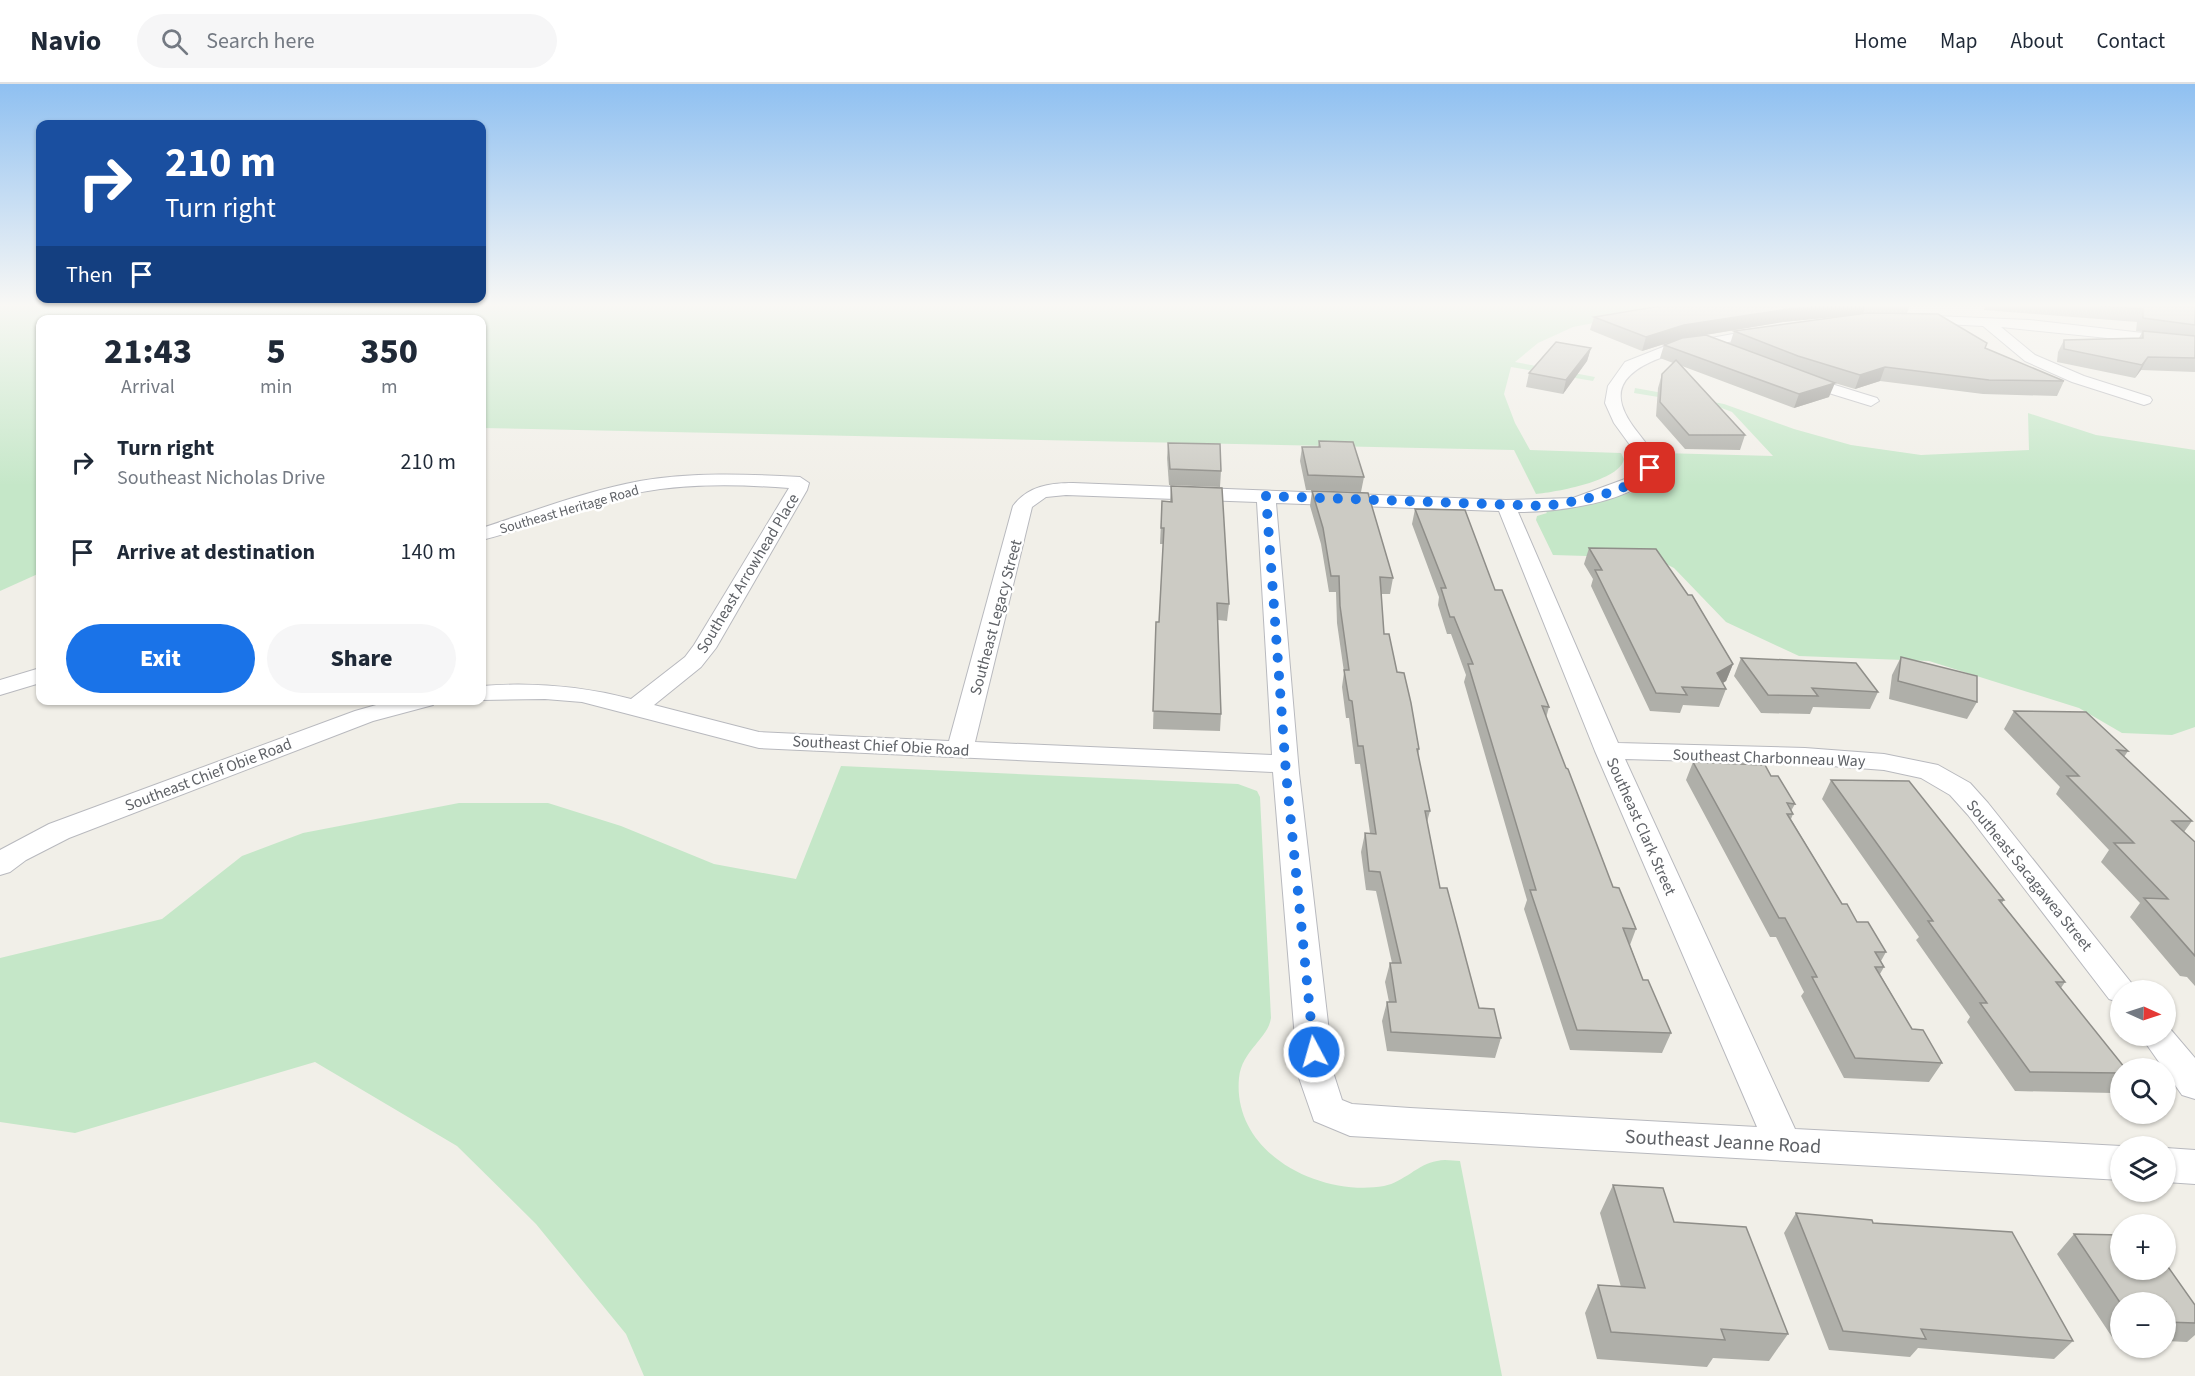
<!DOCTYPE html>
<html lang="en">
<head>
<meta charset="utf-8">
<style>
  :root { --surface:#fff; --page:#f6f6f7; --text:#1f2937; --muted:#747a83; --line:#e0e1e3; --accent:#1a73e8 }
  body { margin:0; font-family:"Source Sans 3",sans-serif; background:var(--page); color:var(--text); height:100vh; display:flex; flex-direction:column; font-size:22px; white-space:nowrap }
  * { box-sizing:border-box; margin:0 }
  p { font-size:20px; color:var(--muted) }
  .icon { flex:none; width:33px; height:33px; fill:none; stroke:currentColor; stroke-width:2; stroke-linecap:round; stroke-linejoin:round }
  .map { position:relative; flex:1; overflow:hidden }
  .side { position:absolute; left:36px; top:231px; width:450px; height:390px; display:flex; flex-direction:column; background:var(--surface); border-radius:12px; box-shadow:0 2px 4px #0004 }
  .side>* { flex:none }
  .hud { position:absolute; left:36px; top:36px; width:450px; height:183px; border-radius:12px; box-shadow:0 2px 4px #0004; background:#1a4fa0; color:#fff; overflow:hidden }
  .needle { width:39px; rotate:93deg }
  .controls { position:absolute; left:2110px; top:896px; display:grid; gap:12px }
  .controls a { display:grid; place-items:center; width:66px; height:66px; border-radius:50%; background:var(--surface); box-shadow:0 2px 4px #0004; font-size:30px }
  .pin { position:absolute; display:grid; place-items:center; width:51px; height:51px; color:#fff; margin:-26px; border-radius:12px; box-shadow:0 3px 9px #0006 }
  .me { position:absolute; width:66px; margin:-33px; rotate:354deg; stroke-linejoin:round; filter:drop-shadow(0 0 4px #0008) }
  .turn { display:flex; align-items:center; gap:21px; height:126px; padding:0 30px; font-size:27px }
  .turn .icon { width:78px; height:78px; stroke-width:2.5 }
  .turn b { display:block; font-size:42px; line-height:51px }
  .then { display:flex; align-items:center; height:57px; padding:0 30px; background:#0003; gap:12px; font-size:22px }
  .eta { display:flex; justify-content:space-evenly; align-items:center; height:102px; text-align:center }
  .eta b { font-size:36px; font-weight:800; line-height:42px }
  .button { display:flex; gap:12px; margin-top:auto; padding:12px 30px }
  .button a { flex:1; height:69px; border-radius:36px; background:var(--accent); color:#fff; font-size:24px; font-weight:800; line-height:69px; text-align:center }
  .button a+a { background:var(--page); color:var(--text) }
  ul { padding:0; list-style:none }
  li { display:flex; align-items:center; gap:18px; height:90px; padding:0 30px }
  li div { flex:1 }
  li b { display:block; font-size:22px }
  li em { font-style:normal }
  header { display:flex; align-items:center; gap:36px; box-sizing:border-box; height:84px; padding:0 30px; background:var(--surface); border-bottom:2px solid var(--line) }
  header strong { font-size:28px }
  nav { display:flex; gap:33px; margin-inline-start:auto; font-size:21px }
  .search { width:420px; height:54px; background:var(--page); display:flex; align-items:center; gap:15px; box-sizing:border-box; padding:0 21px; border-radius:33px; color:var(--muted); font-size:22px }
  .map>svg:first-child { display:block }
  .green { fill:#c5e7c8 }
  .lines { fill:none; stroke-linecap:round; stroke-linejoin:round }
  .minor-casing { stroke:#b8b9be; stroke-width:2 }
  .minor { fill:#fff; fill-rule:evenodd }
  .wall { fill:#afafa9; fill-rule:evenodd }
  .shaded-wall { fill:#8f8e89 }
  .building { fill:#cccbc4; stroke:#8f8e89; stroke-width:1.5 }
  .route { stroke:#1a73e8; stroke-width:10; stroke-dasharray:0 18 }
  .labels { text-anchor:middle; stroke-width:5; stroke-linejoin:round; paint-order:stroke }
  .far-street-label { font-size:14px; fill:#5f6267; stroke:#fff }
  .street-label { font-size:16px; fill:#5f6267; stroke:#fff }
  .near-street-label { font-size:20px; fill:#5f6267; stroke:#fff }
</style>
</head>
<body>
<header>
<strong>Navio</strong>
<div class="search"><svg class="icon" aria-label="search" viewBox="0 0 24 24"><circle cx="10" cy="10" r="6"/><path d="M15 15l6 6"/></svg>Search here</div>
<nav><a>Home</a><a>Map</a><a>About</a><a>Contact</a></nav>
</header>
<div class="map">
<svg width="2195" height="1292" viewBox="0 0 2195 1292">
  <rect width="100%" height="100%" fill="#f1efe8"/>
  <!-- green -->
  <g class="green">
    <path d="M0 221H1688L1573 243 1538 259 1515 278 1595 293 1593 297 1511 283 1504 310 1515 339 1530 366 1621 369 1624 375C1620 397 1556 408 1536 410L1514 366 482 344V236H40V489L0 507Z"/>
    <path d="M1635 304 1724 320 1794 345 1851 361 1921 371 2029 366 2028 329 2096 351 2195 366V643L2172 651 2122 649 2079 624 1929 577 1799 572 1726 538 1674 484 1654 474 1553 471 1536 436 1537 432 1547 429 1544 425C1570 422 1646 412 1662 392 1668 384 1666 377 1662 369L1773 372 1732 328 1719 323 1634 309Z"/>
    <path d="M841 682 1238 700 1257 707 1260 713 1271 934C1268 955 1242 966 1239 994 1232 1069 1319 1113 1384 1102 1404 1098 1418 1080 1437 1077 1445 1075 1453 1077 1460 1077L1502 1292H644L626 1250 536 1140 457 1062 315 978 75 1049 0 1038V874L162 835 242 772 303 749 459 719H548L621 742 714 780 796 795Z"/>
  </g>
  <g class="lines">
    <!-- minor casing -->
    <g class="minor-casing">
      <g id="minor">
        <path d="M1911 231 2029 236 2195 255V263L2001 243 2035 271 2084 292 2150 313 2152 316 2150 319 2144 321 2072 298 2025 277 1983 242 1906 238 1904 235Z"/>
        <path d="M1765 244 1770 245V251C1738 259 1606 266 1622 321 1629 345 1653 360 1659 384 1637 419 1557 428 1518 428L1618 659 1805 664 1884 670 1938 681 1970 699 1988 719 2137 906H2121V919L2109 915 1968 731 1950 711 1921 694 1884 686 1805 680 1625 675 1795 1045 2121 1062V1096L1350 1052 1314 1037 1298 991 1273 688 759 664 582 618 545 615 482 616V602C533 598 581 602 631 615L685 573 694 561 789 404C734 400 677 399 623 412 575 424 530 444 482 456V444C534 427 586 407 640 397 692 388 747 390 800 393L809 399 807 406 716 564 701 583 654 621 759 648 949 657 1013 422C1028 402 1050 399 1073 399L1506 416 1573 414 1625 395 1641 384 1638 372 1614 339 1605 319 1608 302 1625 278 1663 263ZM1066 411 1257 418 1272 671 975 658 1032 423 1046 413ZM1276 419 1499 427 1595 667 1757 1043 1410 1024 1352 1020 1342 1016 1334 991 1299 689Z"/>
        <path d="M1799 290 1877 314 1879 317 1871 322 1793 298 1791 295 1793 292Z"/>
        <path d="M40 584V599L0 611V596Z"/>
        <path d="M394 616H436L433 621 373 637 69 754 26 776 10 788 0 791V766L49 740 355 627Z"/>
        <path d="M2166 940 2195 974V1015L2182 1011 2140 951H2166Z"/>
        <path d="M2166 1064 2195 1066V1100L2166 1098Z"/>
      </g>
    </g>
    <!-- minor -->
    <use href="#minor" class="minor"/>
  </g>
  <!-- wall -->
  <g class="wall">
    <path d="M1667 221H1910L1907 229 1886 230 1985 264 2064 297 2057 312 1983 310 1880 297 1855 305 1828 297 1829 313 1794 324 1682 282 1745 351 1740 366 1685 365 1656 332 1658 304 1662 290 1673 279 1660 274 1664 261 1680 255 1642 267 1590 246 1594 233ZM1863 230 1734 247 1730 260 1688 254 1783 238Z"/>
    <path d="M1985 221H2195V288L2141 286 2135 294 2057 278 2058 268 2064 256 2139 254 2142 248 2136 247 2137 238 1984 226Z"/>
    <path d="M1591 264 1587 277 1563 310 1526 303 1529 289Z"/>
    <path d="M1319 357 1364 393 1361 408 1306 406 1300 377 1302 363H1318Z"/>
    <path d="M1168 359 1221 387 1220 403 1169 401 1167 374Z"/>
    <path d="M1171 402 1229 520 1227 537 1218 536 1221 630 1220 647 1153 645 1156 538H1159L1163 460H1160L1162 417H1170Z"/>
    <path d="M1312 407 1393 494 1390 510H1381L1384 550 1419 665 1418 671 1430 727 1427 738 1440 804 1479 924 1501 954 1495 974 1387 967 1382 937 1387 918H1389L1385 898 1390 879H1392L1376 807 1366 806 1361 768 1365 749H1370L1360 680H1355L1349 634H1346L1342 603 1344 588 1337 539 1336 508H1329L1321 460 1310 422Z"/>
    <path d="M1415 425 1495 506 1549 623 1546 634 1613 803 1636 845 1630 861 1643 896 1671 949 1662 969 1570 966 1524 825 1527 816 1464 598 1466 591 1451 550H1447L1438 521 1439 513 1412 440Z"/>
    <path d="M1589 464 1733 580 1726 597 1723 599 1726 605 1719 623 1683 621 1680 629 1650 627 1591 502 1593 495 1584 480Z"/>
    <path d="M1901 573 1977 618 1967 635 1889 615 1892 591Z"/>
    <path d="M1741 574 1878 608 1870 625 1813 623 1810 630 1761 629 1734 592Z"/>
    <path d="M2014 627 2128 667 2124 673 2192 737 2184 748 2195 758V902L2187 893 2180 892 2130 833 2140 819 2101 778 2109 766 2056 710 2060 703 2004 645Z"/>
    <path d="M1693 678 1771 692 1795 720 1791 727 1793 730 1791 735 1842 820 1857 838 1886 868 1881 877 1884 883 1880 890 1912 945 1942 979 1929 998 1844 994 1801 912 1804 908 1776 853H1770L1686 696Z"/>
    <path d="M1831 696 2004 816 2002 819 2065 898 2061 904 2121 984V999L2113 1009 2015 1007 1967 938 1970 933 1916 856 1919 853 1822 715Z"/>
    <path d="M1613 1101 1674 1138 1788 1250 1769 1277 1713 1274 1707 1283 1597 1275 1585 1229 1598 1201 1621 1203 1600 1129Z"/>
    <path d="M1796 1129 1873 1139 2073 1257 2054 1275 1918 1264 1910 1273 1829 1266 1784 1149Z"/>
    <path d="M2074 1150 2195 1221V1251L2187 1258 2166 1257V1218H2121V1257L2114 1256 2057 1170Z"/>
  </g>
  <!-- shaded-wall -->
  <g class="shaded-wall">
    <path d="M1829 221H1866L1863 230 1783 238 1680 255 1642 267 1646 253 1684 241 1788 225Z"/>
    <path d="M1591 264 1587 277 1563 310 1566 296Z"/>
    <path d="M2148 273 2141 286 2135 294 2142 281Z"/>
    <path d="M1885 283 1880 297 1855 305 1860 291Z"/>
    <path d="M1835 299 1829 313 1794 324 1799 310Z"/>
    <path d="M1733 580 1726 597 1714 604 1717 589Z"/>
  </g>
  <!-- building -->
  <g class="building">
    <path d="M1667 221H1829L1788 225 1684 241 1646 253 1594 233Z"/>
    <path d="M2083 221H2195V241L2143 234V225Z"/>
    <path d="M1867 229 1938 230 1987 259 1985 264 2064 297 1989 296 1885 283 1860 291 1798 272 1734 247Z"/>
    <path d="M2143 247 2195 252V274L2148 273 2142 281 2064 265V256L2143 254Z"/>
    <path d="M1706 251 1835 299 1799 310 1664 261 1682 254Z"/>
    <path d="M1556 258 1591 264 1566 296 1529 289Z"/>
    <path d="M1676 276 1745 351H1689L1660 318 1662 290Z"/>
    <path d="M1319 357 1353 358 1364 393 1308 391 1302 363H1320Z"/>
    <path d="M1168 359 1220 360 1221 387 1170 385Z"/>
    <path d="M1171 402 1222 404 1229 520 1217 519 1221 630 1153 627 1156 538H1159L1164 444H1161L1162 417 1172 418Z"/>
    <path d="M1312 407 1368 409 1393 494 1380 493 1384 550H1389L1397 588 1404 589 1411 619 1419 665H1417L1430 727H1425L1440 804H1447L1479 924 1494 925 1501 954 1391 948 1387 918H1396L1390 879H1401L1380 788 1369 787 1365 749 1376 750 1363 662H1358L1352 617 1349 616 1344 586H1349L1340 522 1339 492H1331L1323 444Z"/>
    <path d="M1415 425 1465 426 1495 506H1502L1549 623 1542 622 1549 640 1566 684 1568 685 1613 803 1619 804 1636 845 1623 844 1643 896H1648L1671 949 1577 946 1530 806H1536L1468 580H1473L1454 533H1450L1441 504H1446Z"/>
    <path d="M1589 464 1656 465 1688 511H1692L1733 580 1717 589 1726 605 1682 603 1687 611 1656 609 1595 486H1602Z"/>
    <path d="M1901 573 1977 592V618L1898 597Z"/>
    <path d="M1741 574 1856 579 1878 608 1812 604 1818 612 1768 611Z"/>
    <path d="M2014 627 2086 628 2128 667 2117 666 2192 737H2172L2195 758V872L2144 814 2168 815 2114 759H2134L2067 692H2079Z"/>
    <path d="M1693 678 1765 681 1771 692H1778L1795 720 1787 719 1793 730H1787L1842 820H1847L1857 838H1868L1886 868H1875L1884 883H1875L1912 945 1923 946 1942 979 1855 974 1812 893H1817L1785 834H1779Z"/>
    <path d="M1831 696 1909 697 2004 816H1999L2065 898H2056L2125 984H2121V989L2030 988 1980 919H1987L1928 837H1933Z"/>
    <path d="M1613 1101 1663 1104 1674 1138 1746 1143 1788 1250 1721 1245 1725 1256 1611 1248 1598 1201 1645 1204Z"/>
    <path d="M1796 1129 1872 1136 1873 1139 2012 1148 2073 1257 1921 1245 1926 1255 1843 1247Z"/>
    <path d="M2074 1150 2121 1151V1185H2166V1180L2195 1221V1239L2166 1238V1218H2121V1220Z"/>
  </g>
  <!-- sky -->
  <linearGradient id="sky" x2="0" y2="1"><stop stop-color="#8fc0f1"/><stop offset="0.55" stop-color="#f9f8f5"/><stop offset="1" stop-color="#f9f8f5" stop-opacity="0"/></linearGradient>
  <rect width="2195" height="402" fill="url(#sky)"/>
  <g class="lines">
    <!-- route -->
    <path class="route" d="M1314 968 1286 689 1266 412 1543 422C1570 419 1636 408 1650 384"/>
  </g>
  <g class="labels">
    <!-- far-street labels -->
    <g class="far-street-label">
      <text transform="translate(569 425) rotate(-16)" y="5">Southeast Heritage Road</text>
    </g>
    <!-- street labels -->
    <g class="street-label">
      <text transform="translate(747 489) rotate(-59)" y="6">Southeast Arrowhead Place</text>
      <text transform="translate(995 533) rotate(-75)" y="6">Southeast Legacy Street</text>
      <text transform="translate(881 661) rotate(3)" y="6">Southeast Chief Obie Road</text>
      <text transform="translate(1769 673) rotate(2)" y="6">Southeast Charbonneau Way</text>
      <text transform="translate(208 690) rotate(-21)" y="6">Southeast Chief Obie Road</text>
      <text transform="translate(1642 742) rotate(66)" y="6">Southeast Clark Street</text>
      <text transform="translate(2030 791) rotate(51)" y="6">Southeast Sacagawea Street</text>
    </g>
    <!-- near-street labels -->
    <g class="near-street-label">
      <text transform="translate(1723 1057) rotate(3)" y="7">Southeast Jeanne Road</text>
    </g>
  </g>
</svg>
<div class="controls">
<a><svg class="needle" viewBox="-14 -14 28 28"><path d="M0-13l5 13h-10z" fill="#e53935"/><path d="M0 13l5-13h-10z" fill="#747a83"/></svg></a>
<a><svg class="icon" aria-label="search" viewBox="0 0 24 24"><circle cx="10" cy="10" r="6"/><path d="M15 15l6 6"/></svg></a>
<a><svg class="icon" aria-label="layers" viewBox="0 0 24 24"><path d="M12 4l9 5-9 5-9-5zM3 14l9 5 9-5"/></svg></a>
<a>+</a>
<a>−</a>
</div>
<div class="pin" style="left:1650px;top:384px;background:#d93025"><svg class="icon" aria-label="arrive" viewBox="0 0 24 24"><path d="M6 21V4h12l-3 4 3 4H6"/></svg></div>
<svg class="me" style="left:1314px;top:968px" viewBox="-20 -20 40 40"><circle r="17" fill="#1a73e8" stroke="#fff" stroke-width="3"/><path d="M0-11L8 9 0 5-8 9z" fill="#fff"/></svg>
<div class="hud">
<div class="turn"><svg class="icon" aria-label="right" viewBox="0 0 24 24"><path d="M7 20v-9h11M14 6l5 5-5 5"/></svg><div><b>210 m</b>Turn right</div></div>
<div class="then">Then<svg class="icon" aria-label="arrive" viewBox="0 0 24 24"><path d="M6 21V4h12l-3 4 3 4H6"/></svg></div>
</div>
<section class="side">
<div class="eta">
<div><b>21:43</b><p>Arrival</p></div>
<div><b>5</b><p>min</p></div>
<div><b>350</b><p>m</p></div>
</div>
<ul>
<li><svg class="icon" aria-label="right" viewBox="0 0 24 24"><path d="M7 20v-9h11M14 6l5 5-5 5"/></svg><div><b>Turn right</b><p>Southeast Nicholas Drive</p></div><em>210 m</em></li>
<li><svg class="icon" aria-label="arrive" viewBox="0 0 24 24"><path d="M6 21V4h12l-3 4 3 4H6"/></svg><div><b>Arrive at destination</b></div><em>140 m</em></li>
</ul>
<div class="button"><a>Exit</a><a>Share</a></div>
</section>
</div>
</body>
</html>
